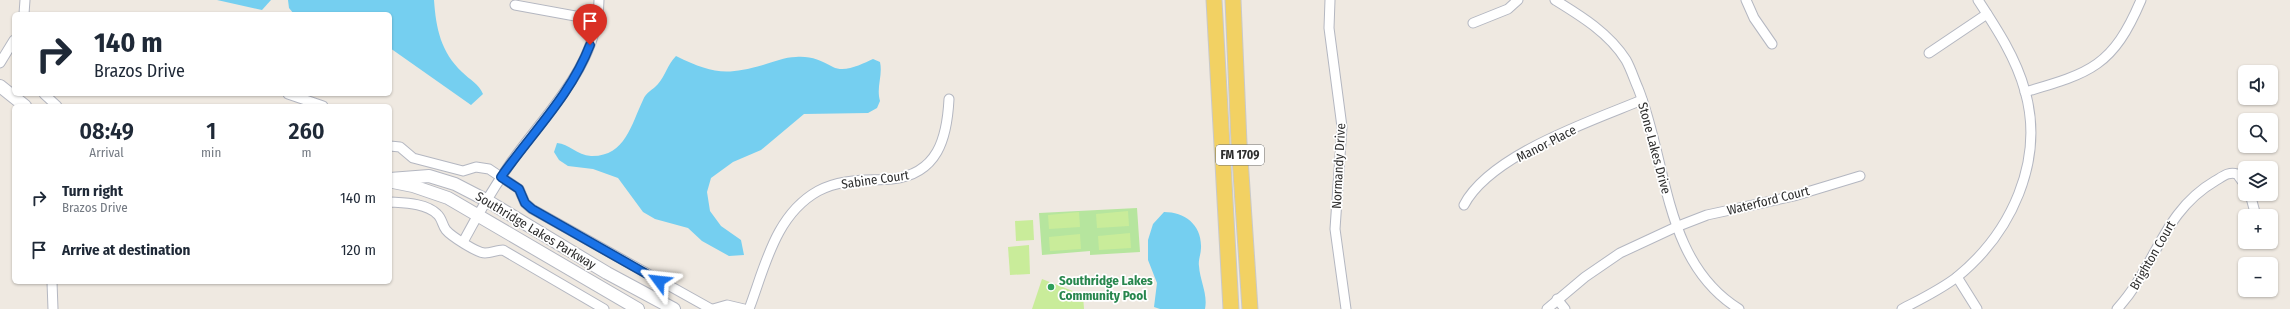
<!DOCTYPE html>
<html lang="en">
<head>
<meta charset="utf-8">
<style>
  :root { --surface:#fff; --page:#f2f2f3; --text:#1f2937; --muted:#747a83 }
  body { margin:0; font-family:"Fira Sans Condensed",sans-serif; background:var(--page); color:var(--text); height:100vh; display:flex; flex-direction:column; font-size:15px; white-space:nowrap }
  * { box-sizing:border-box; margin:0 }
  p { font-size:13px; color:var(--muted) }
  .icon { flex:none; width:22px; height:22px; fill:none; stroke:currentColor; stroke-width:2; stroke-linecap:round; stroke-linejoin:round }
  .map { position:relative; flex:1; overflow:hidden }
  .sheet { position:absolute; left:12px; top:104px; width:380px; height:180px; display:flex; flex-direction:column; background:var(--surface); border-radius:6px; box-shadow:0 1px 3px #0004 }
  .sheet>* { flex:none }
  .guide { position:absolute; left:12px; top:12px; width:380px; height:84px; border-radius:6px; box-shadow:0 1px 3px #0004; background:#fff; color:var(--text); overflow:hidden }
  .controls { position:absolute; left:2238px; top:65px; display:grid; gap:8px }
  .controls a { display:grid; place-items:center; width:40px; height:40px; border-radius:6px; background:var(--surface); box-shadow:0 1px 3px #0004; font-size:20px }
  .pin { position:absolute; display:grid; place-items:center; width:34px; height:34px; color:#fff; margin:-41px -17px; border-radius:50% 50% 50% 0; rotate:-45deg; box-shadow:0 0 4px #0007 }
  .pin .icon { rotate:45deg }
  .me { position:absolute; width:44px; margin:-22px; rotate:300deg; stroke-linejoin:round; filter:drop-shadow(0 0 3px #0008) }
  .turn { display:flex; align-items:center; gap:14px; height:84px; padding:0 16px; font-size:18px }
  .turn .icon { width:52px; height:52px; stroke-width:2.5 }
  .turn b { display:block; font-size:28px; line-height:34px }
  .eta { display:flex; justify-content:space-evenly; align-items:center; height:68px; text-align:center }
  .eta b { font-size:24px; font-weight:600; line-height:28px }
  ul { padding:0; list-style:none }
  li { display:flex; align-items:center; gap:12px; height:52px; padding:0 16px }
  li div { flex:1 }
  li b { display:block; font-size:15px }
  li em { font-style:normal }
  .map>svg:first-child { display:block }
  .green { fill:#b6e59e }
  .pitch { fill:#c9ec9a }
  .water { fill:#75cff0 }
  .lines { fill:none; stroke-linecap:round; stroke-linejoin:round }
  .minor-casing { stroke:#b4b7c1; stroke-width:11 }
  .tertiary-casing { stroke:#b4b7c1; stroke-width:14 }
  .primary-casing { stroke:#c9c9c9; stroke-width:17 }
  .minor { stroke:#fff; stroke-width:9 }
  .tertiary { stroke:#fff; stroke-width:12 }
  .primary { stroke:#f2d163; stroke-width:15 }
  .route-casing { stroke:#114b97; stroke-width:10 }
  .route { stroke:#1a73e8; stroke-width:7 }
  .leisure-dot { fill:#2e9e5b; stroke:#fff; stroke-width:1.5 }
  .labels { text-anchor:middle; stroke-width:3.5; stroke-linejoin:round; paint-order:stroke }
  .shield { fill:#fff; stroke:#6d6d6d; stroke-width:1 }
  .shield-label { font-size:12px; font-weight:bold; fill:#2e2e2e }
  .street-label { font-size:13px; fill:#2e2e2e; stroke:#fff }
  .leisure-label { font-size:13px; font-weight:bold; fill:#27864d; stroke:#fff; text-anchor:start }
</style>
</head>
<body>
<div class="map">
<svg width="2290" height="309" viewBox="0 0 2290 309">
  <rect width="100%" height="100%" fill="#efe9e1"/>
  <!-- green -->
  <path class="green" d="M1137 208 1140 252 1090 255V251L1042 255 1039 213Z"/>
  <!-- pitch -->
  <g class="pitch">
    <path d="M1128 211 1129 226 1097 228 1096 214Z"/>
    <path d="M1079 212 1080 227 1049 229 1048 215Z"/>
    <path d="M1033 220 1034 240 1016 241 1015 221Z"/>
    <path d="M1130 233 1131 248 1099 250 1098 236Z"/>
    <path d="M1080 234 1081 249 1050 251 1049 237Z"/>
    <path d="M1029 245 1030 274 1010 275 1008 247Z"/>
    <path d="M1042 279 1083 295 1084 309H1032Z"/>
  </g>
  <!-- water -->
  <g class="water">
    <path d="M217 0H271L262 10Z"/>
    <path d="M288 0H434C436 29 441 52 462 72 470 80 479 84 483 94L471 105 390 48V14H294L289 8Z"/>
    <path d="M676 56C711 73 725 76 763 65 773 62 785 57 796 57 811 56 820 60 833 67 845 73 862 64 873 59L880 62C883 76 876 87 880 101L877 108 868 113 804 114 761 150 733 162 711 178 707 192 710 211 721 226 741 240 744 255 729 256 702 241 688 228 655 219 643 212 618 178 593 169 568 166 559 160 554 152 557 143C569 144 577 155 591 156 625 157 631 125 643 100 646 92 653 90 658 84 666 75 667 65 676 56Z"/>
    <path d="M1164 212C1185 212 1202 225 1201 248 1201 254 1198 260 1199 266 1200 281 1208 294 1205 309H1160L1154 307 1157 283 1148 260V240L1153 224Z"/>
  </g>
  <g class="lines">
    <!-- minor casing -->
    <g class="minor-casing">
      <g id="minor">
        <path d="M1330 0 1329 28 1342 127 1335 229 1346 309"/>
        <path d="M1555 0C1581 16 1609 33 1626 60 1631 69 1634 79 1638 88 1668 163 1663 262 1739 309"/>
        <path d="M1746 0 1754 18 1772 44"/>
        <path d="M515 5 597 20"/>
        <path d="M24 14 25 0"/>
        <path d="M1473 23 1508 9 1518 0"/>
        <path d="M1929 53 1987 14"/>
        <path d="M0 63 14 40"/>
        <path d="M2025 92C2091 73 2113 66 2141 0"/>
        <path d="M44 94 57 106"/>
        <path d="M288 94 323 106"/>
        <path d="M390 146 400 147 413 158 463 171 476 167 489 169 519 189 525 203 532 209 711 309"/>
        <path d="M2250 194 2256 216"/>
        <path d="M390 202C405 203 426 203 437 214 442 218 442 225 446 230 451 236 477 253 485 253 491 253 497 250 503 250L604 309"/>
        <path d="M1464 205C1490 155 1591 121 1642 100"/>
        <path d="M463 242C478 214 494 187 512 161 547 112 598 65 599 0"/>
        <path d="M1957 277 1977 309"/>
        <path d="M52 282 53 309"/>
        <path d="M1557 299 1565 309"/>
        <path d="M713 309 727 305 744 309"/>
        <path d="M749 309C765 267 775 215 818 191 842 178 867 181 892 179 938 174 947 138 949 99"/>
        <path d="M1547 309 1585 277 1620 253 1676 227 1707 215 1794 196 1860 176"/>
        <path d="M1902 309C1921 299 1940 290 1957 277 2011 233 2045 161 2025 91 2016 58 1997 29 1978 0"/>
        <path d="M2117 309C2156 267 2162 212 2215 181 2222 177 2229 171 2237 174L2245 185"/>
      </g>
    </g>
    <!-- tertiary casing -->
    <g class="tertiary-casing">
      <g id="tertiary">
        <path d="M0 86 25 106"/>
        <path d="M390 179 429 176 455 184 486 200 607 273 674 309"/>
        <path d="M393 182 413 186 448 198 638 309"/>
      </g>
    </g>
    <!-- primary casing -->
    <g class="primary-casing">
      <g id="primary">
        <path d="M1214 0 1231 309"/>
        <path d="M1233 0 1239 143 1250 309"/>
      </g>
    </g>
    <!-- minor -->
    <use href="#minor" class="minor"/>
    <!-- tertiary -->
    <use href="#tertiary" class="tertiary"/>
    <!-- primary -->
    <use href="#primary" class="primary"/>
  </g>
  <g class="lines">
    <!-- route casing -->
    <g class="route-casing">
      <path id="route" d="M590 45C571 95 531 134 501 177L519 189 525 203 532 209 659 281"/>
    </g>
    <!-- route -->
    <use href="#route" class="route"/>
  </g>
  <!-- markers -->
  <circle class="leisure-dot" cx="1051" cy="287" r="4"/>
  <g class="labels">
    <!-- shield labels -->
    <rect class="shield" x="1216" y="145" width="48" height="20" rx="3"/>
    <g class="shield-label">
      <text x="1240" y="159">FM 1709</text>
    </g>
    <!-- street labels -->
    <g class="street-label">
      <text transform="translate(1546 143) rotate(-27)" y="5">Manor Place</text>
      <text transform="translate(1655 148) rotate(75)" y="5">Stone Lakes Drive</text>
      <text transform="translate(1338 166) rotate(-87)" y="5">Normandy Drive</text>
      <text transform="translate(875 179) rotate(-8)" y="5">Sabine Court</text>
      <text transform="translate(1768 200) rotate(-14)" y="5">Waterford Court</text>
      <text transform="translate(536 230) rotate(31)" y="5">Southridge Lakes Parkway</text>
      <text transform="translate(2152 255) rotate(-60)" y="5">Brighton Court</text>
    </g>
    <!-- leisure labels -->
    <g class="leisure-label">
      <text x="1059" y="285">Southridge Lakes<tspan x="1059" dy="15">Community Pool</tspan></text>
    </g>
  </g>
</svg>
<div class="controls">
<a><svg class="icon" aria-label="sound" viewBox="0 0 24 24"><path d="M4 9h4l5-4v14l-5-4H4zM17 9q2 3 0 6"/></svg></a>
<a><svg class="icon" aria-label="search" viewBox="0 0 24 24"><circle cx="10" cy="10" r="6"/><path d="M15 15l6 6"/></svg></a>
<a><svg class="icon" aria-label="layers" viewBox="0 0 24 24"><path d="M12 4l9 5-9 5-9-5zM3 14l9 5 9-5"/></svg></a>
<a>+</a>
<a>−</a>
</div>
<div class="pin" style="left:590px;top:45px;background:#d93025"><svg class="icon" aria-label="arrive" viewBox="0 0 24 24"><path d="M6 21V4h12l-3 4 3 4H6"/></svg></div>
<svg class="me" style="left:659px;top:281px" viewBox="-20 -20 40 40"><path d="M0-17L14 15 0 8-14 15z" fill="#1a73e8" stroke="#fff" stroke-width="4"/></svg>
<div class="guide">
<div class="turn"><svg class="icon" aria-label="right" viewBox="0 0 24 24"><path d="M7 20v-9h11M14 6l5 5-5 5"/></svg><div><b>140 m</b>Brazos Drive</div></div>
</div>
<section class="sheet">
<div class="eta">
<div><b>08:49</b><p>Arrival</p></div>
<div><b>1</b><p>min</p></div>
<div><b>260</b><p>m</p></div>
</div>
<ul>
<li><svg class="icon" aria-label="right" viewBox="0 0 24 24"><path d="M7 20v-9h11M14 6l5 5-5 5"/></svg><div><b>Turn right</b><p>Brazos Drive</p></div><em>140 m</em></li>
<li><svg class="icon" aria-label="arrive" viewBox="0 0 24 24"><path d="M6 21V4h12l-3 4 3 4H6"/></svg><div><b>Arrive at destination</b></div><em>120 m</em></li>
</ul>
</section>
</div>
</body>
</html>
